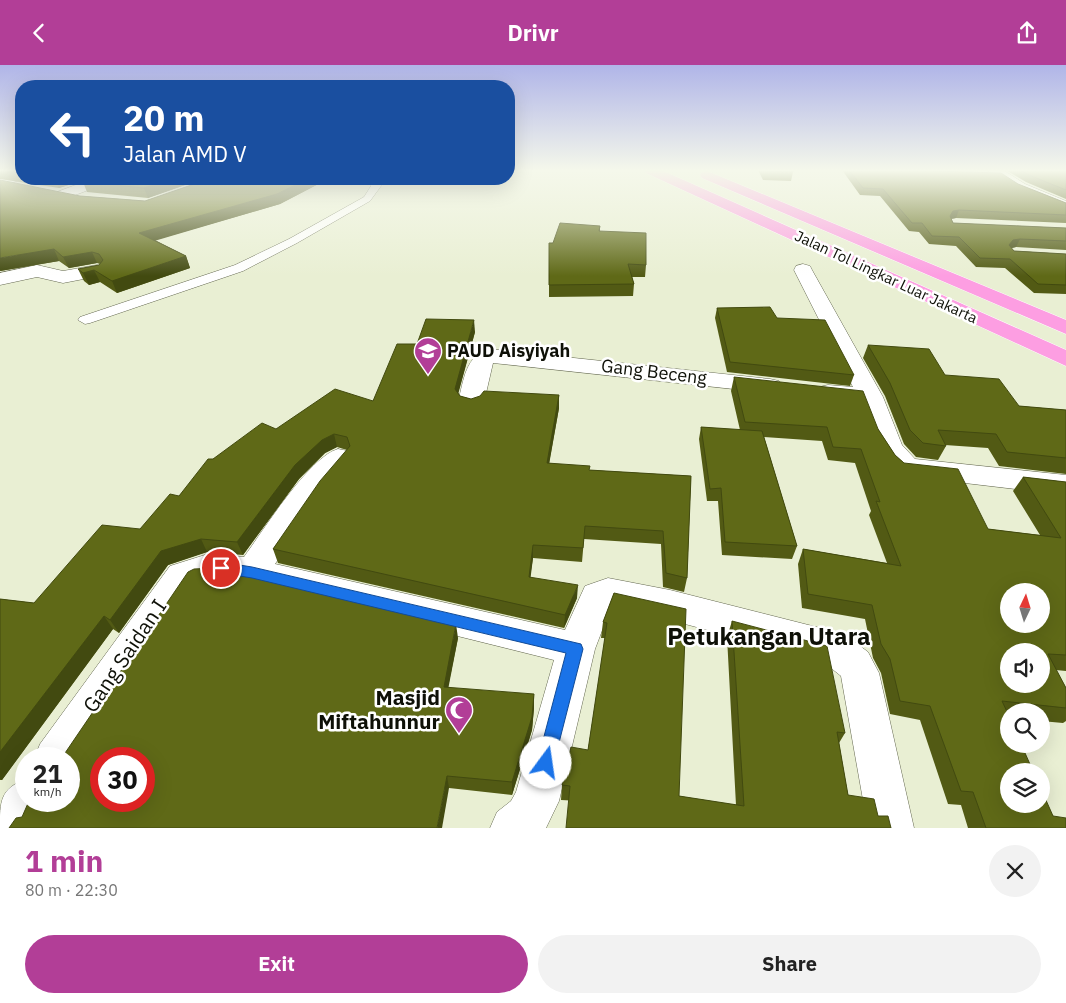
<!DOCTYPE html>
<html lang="en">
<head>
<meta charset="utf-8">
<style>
  :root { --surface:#fff; --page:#f2f2f2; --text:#222; --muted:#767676; --accent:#b23e97 }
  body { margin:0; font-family:"IBM Plex Sans",sans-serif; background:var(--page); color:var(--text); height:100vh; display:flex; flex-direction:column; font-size:19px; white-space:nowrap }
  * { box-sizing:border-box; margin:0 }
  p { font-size:16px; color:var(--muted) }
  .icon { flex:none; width:28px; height:28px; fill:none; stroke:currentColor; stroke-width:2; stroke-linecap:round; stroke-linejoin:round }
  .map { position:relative; height:763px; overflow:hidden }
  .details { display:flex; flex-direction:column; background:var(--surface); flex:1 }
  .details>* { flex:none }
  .top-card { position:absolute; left:15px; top:15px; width:500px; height:105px; border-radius:20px; box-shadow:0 5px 20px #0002; background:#1a4fa0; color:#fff; overflow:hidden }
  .needle { width:32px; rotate:4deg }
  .fabs { position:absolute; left:1000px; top:518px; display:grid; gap:10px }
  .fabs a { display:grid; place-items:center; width:50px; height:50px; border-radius:50%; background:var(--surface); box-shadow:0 5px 20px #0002; font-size:25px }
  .speed { position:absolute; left:15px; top:682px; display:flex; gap:10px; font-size:25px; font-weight:700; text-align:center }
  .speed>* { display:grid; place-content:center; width:65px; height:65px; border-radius:50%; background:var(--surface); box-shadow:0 5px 20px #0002; line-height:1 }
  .speed small { font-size:12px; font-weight:400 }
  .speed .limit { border:8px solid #d22; background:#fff; color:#111 }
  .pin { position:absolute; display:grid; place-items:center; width:42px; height:42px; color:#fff; margin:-21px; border:2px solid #fff; border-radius:50%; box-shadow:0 1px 5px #0007 }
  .me { position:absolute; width:55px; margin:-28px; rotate:14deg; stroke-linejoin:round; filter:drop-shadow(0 0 4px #0008) }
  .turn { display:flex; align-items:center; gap:18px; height:105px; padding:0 25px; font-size:22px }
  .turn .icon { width:65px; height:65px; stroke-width:2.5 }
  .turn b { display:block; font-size:35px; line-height:42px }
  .round { display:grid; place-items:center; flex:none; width:52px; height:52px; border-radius:26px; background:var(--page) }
  .overview { display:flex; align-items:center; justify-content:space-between; height:85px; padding:0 25px }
  h1 { font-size:30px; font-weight:800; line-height:38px; color:var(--accent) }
  .primary-button { display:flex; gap:10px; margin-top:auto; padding:10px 25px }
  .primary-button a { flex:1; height:58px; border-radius:30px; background:var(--accent); color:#fff; font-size:20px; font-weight:800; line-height:58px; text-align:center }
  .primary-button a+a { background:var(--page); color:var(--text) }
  header { display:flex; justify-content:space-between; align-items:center; height:65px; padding:0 25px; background:var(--accent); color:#fff; font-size:22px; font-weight:800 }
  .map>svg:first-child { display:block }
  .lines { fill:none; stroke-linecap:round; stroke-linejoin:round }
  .lane-casing { stroke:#646850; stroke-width:1 }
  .street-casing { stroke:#646850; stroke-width:1 }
  .secondary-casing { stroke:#646850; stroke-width:1 }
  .highway-casing { stroke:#fff; stroke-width:1 }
  .lane { fill:#fff; fill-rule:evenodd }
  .street { fill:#fff; fill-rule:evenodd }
  .secondary { fill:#fff; fill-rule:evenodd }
  .highway { fill:#fd9ee2; fill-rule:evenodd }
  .wall { fill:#525a14 }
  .shaded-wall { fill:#424a10 }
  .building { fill:#5f6917; stroke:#424a10; fill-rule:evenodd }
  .route { fill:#1a73e8; stroke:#114b97 }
  .labels { text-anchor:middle; stroke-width:5; stroke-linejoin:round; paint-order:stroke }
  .far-street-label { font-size:15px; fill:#0e1007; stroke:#fff }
  .poi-label { font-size:18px; font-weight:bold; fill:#0e1007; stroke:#fff; text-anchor:start }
  .street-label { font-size:18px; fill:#0e1007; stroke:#fff }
  .near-street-label { font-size:21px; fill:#0e1007; stroke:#fff }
  .near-poi-label { font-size:21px; font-weight:bold; fill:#0e1007; stroke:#fff; text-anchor:end }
  .near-quarter-label { font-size:24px; font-weight:bold; fill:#0e1007; stroke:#fff }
</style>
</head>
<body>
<header><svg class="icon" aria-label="back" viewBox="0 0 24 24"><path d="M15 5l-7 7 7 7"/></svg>Drivr<svg class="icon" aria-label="share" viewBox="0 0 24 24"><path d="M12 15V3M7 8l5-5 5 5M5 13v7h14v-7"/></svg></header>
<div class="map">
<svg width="1066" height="763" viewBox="0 0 1066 763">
  <rect width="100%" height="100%" fill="#e9efd3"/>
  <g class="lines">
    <!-- lane casing -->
    <g class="lane-casing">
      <path id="lane" d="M371 114H379L381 121 370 136 297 178 243 206 90 258 85 259 78 255 80 252 235 200 289 174 364 132 371 121Z"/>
    </g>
    <!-- street casing -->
    <g class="street-casing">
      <g id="street">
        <path d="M21 106V114H24L0 121V112Z"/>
        <path d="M92 114H112L110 117 67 133H57L54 130 57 127Z"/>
        <path d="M803 199 810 201 812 205 883 332 902 380 915 394 1066 410V430L897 410C876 390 868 365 859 338L819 332 816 327 819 322 828 320 853 322 794 205 796 201Z"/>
        <path d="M37 200 63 206 97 200 104 202 106 206 104 210 63 218 37 212 0 220V208Z"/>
        <path d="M490 284 770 314 779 316 782 321 779 326 770 328 493 298 484 337 480 342 471 345 462 342 458 337C464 315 465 290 490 284Z"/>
        <path d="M338 384 348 386 352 393 322 428 275 499 565 565 585 521 608 513 670 525 844 569 868 587 879 608 914 763H868L841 611 821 595 670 555 611 542 595 584 559 736 546 763H490L497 747 511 736 516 727 554 595 252 520C233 517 212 511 194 519L70 709 69 694H34L40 679 170 501 208 489 244 492C263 466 309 392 338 384Z"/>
        <path d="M26 714V736H48L35 763H0C0 736 0 724 26 714Z"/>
      </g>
    </g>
    <!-- secondary casing -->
    <g class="secondary-casing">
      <path id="secondary" d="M987 105H1003L1025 119 1066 136V147L1015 125Z"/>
    </g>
    <!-- highway casing -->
    <g class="highway-casing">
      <g id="highway">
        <path d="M644 105H661L1066 285V301L646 108Z"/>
        <path d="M707 106 1066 255V269L702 113 700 110 702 107Z"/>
      </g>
    </g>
    <!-- lane -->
    <use href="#lane" class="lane"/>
    <!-- street -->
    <use href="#street" class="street"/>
    <!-- secondary -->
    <use href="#secondary" class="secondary"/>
    <!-- highway -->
    <use href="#highway" class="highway"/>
  </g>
  <!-- wall -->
  <g class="wall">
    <path d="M0 105H21V114H87L59 123 0 114V115Z"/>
    <path d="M758 105H792L793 107 791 116 763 115Z"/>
    <path d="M842 105H930L1018 119 1066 138V158L956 153 951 154 953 158 1066 163V185L1016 182 1011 183 1014 186 1066 189V229L1034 228 1005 203 976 202 956 181 929 179 919 167 909 166 880 131 860 130Z"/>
    <path d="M1006 105H1066V134L1026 117Z"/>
    <path d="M93 114H202L148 133 87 127 83 117Z"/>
    <path d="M209 114H328L280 139 155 175 186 191 190 203 117 228 100 217 89 220 84 216 78 204 99 200 100 199 97 198 69 203 59 196 0 206 80 131 145 136Z"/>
    <path d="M600 161V166L646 200 645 212H632L634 219 633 231 549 232V178H553Z"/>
    <path d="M717 243 777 253 854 310 850 321 727 307 715 253Z"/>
    <path d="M475 267 458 328 460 331 471 334 559 330V343L549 398 589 405 691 411 687 513 684 527 663 522 661 479 584 474 582 497 533 493 530 512 577 533 564 563 278 498 273 484 347 385 337 382 325 388 299 414 243 490 207 487 168 500 119 568 113 564 2 715H0V534L34 538 140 464 179 431 213 394 276 364 373 336 417 279Z"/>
    <path d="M868 280 945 310 1019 341 1066 345V409L999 401 988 383 945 380 946 381 938 395 916 392 904 379 885 331 863 293Z"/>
    <path d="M734 312 878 364 895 390 904 398 988 464 1040 470 1013 426 1023 412 1066 417V606L1056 605 1066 623V656L1063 658 1041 656V646H1009V679L1053 751 1066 763H968L961 740 948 739 920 655 890 649 881 608 873 593 865 554 802 543 798 499 803 484 887 498 869 450 871 446 855 398 828 395 822 376 764 372 797 481 792 494 722 490 718 436H707L699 374 701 362 740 365 731 326Z"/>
    <path d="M614 528 679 731 736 740 727 572 732 556 845 668 839 678 848 730 878 751 561 735 562 720 588 685 605 573H601L603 557Z"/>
    <path d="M458 573 448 622 534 643 532 665 512 730 449 723 22 752Z"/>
  </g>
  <!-- shaded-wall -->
  <g class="shaded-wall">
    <path d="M55 114H87L59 123Z"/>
    <path d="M171 114H202L148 133 144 123Z"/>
    <path d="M307 114H328L280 139 144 179 139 168Z"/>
    <path d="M959 145 956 153 950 154V151L953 146Z"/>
    <path d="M1020 174 1016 182 1008 184 1009 180 1013 175Z"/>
    <path d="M54 184 59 196 0 206V193Z"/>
    <path d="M92 187 97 198 69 203 63 192Z"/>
    <path d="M186 191 190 203 117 228 112 216Z"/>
    <path d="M94 205 100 217 89 220 83 208Z"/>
    <path d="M474 255 475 267 456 337 455 324Z"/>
    <path d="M559 330V343L547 411V398Z"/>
    <path d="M334 369 337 382 325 388 299 414 243 490 237 477 295 400 322 375Z"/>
    <path d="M201 474 207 487 168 500 119 568 110 555 161 486Z"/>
    <path d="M533 480V493L529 525V512Z"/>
    <path d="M578 520 577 533 564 563 565 550Z"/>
    <path d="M104 551 113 564 2 715 0 714V687Z"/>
    <path d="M456 559 458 573 446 635 444 622Z"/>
    <path d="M534 629V643L532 665 512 730V717Z"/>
    <path d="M447 711 449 723 442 763H437Z"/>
  </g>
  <!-- building -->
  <g class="building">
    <path d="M0 105H21V108Z"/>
    <path d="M764 105H792L793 107 765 106Z"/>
    <path d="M849 105H930L934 106 1001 108 1018 119 1066 138V150L959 145 953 146 950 151 953 158 1066 163V176L1020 174 1013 175 1009 180 1014 186 1066 189V220L1038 219 1010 194 980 193 959 172 932 171 922 158H912L883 124 863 123Z"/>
    <path d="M1020 105H1066V125L1029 110Z"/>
    <path d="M93 114H171L144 123 83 117Z"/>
    <path d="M209 114H307L277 129 139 168 186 191 112 216 94 205 83 208 78 204 99 200 103 195 99 189 92 187 63 192 54 184 0 193V115L80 131 145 136Z"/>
    <path d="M560 158 600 161 599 166 646 168V200L628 199 634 219 549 220V178H553Z"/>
    <path d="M770 242 777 253 825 255 854 310 730 297 717 243Z"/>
    <path d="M426 254 474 255 455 324 460 331 471 334 480 331 484 326 559 330 547 398 590 401 589 405 691 411 687 513 666 508 663 466 585 461 583 483 533 480 529 512 578 520 565 550 273 484 320 416 350 381 347 372 334 369 322 375 295 400 237 477 201 474 161 486 110 555 104 551 0 687V534L34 538 102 460 140 464 170 429 179 431 208 394H213L262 358 276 364 335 324 373 336 397 279H417Z"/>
    <path d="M868 280 929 284 945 310 999 314 1019 341 1066 345V393L1007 387 996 369 938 365 946 381 923 378 910 365 890 318Z"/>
    <path d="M734 312 863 326 878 364 895 390 904 398 958 404 988 464 1061 473 1023 412 1066 417V590L1048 589 1066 623V643L1002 636 1009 651V679H1021L1033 706H1009V739H1041V724L1053 751 1066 753V763H986L973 727 961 726 930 641 900 636 890 594 881 579 872 540 808 529 803 484 901 501 876 436 880 437 861 384 833 382 827 362 745 357ZM1009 526H1041V559H1009ZM1009 586H1041V619H1009Z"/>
    <path d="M701 362 762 366 797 481 725 477 721 423 710 424Z"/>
    <path d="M216 503 246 508 456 559 444 622 534 629 532 652 512 717 447 711 437 763H9L16 753 22 752 29 736H69V694H61L188 507 194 504ZM101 694H144V736H101Z"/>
    <path d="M614 528 686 544 679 731 744 741 732 556 827 581 845 668 837 667 848 730 874 734 878 751H888L891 763H566L570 721 562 720 571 682 588 685 607 558 603 557Z"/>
  </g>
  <!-- sky -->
  <linearGradient id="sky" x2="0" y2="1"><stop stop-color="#b0b5e8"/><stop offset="0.5" stop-color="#f5f8eb"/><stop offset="1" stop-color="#f5f8eb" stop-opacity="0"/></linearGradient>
  <rect width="1066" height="211" fill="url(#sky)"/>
  <!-- route -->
  <path class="route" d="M221 497 252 502 581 579 583 584 552 705 546 707 540 705 537 698 566 588 252 513 221 508 216 507 214 503 216 499Z"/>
  <!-- icons -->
  <defs>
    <g id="school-pin" transform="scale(1.4375)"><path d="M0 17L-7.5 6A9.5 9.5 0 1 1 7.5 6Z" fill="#b23e97" stroke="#fff"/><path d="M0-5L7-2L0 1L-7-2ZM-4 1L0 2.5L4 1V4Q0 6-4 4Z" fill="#fff"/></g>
    <g id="mosque-pin" transform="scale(1.4375)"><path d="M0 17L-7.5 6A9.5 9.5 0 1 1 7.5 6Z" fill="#b23e97" stroke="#fff"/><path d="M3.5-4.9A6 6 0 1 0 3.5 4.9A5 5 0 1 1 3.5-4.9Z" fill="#fff"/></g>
  </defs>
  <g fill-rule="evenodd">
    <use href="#school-pin" x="428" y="286"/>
    <use href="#mosque-pin" x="459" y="645"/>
  </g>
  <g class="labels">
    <!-- far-street labels -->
    <g class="far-street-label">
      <text transform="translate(886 212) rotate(25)" y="5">Jalan Tol Lingkar Luar Jakarta</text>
    </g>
    <!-- poi labels -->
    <g class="poi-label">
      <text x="447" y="292">PAUD Aisyiyah</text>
    </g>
    <!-- street labels -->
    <g class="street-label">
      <text transform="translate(654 307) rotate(7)" y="6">Gang Beceng</text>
    </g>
    <!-- near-street labels -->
    <g class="near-street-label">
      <text transform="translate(125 591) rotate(-56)" y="7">Gang Saidan I</text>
    </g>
    <!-- near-poi labels -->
    <g class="near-poi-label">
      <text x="440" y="640">Masjid<tspan x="440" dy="24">Miftahunnur</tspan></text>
    </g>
    <!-- near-quarter labels -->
    <g class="near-quarter-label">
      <text x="769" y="580">Petukangan Utara</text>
    </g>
  </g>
</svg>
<div class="fabs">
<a><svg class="needle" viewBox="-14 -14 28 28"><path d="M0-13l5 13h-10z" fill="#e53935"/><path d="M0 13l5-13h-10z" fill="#767676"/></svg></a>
<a><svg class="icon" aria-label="sound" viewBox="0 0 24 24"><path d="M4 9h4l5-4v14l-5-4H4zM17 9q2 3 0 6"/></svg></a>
<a><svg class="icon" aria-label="search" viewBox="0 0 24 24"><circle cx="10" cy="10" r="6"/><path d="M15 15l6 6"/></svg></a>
<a><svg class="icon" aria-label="layers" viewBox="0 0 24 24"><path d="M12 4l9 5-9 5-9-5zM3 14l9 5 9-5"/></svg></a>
</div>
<div class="speed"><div>21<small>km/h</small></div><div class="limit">30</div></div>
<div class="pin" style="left:221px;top:503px;background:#d93025"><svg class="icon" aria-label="arrive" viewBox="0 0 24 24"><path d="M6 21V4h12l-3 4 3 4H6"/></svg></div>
<svg class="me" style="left:546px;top:698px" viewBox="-20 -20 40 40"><circle r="19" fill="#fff"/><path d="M0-13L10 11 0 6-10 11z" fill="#1a73e8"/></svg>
<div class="top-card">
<div class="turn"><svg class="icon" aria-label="left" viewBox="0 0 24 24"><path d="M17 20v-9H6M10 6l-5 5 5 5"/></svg><div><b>20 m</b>Jalan AMD V</div></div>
</div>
</div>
<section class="details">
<div class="overview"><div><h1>1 min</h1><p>80 m · 22:30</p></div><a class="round"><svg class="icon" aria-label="close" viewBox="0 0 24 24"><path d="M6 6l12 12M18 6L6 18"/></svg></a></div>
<div class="primary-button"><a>Exit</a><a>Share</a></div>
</section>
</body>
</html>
